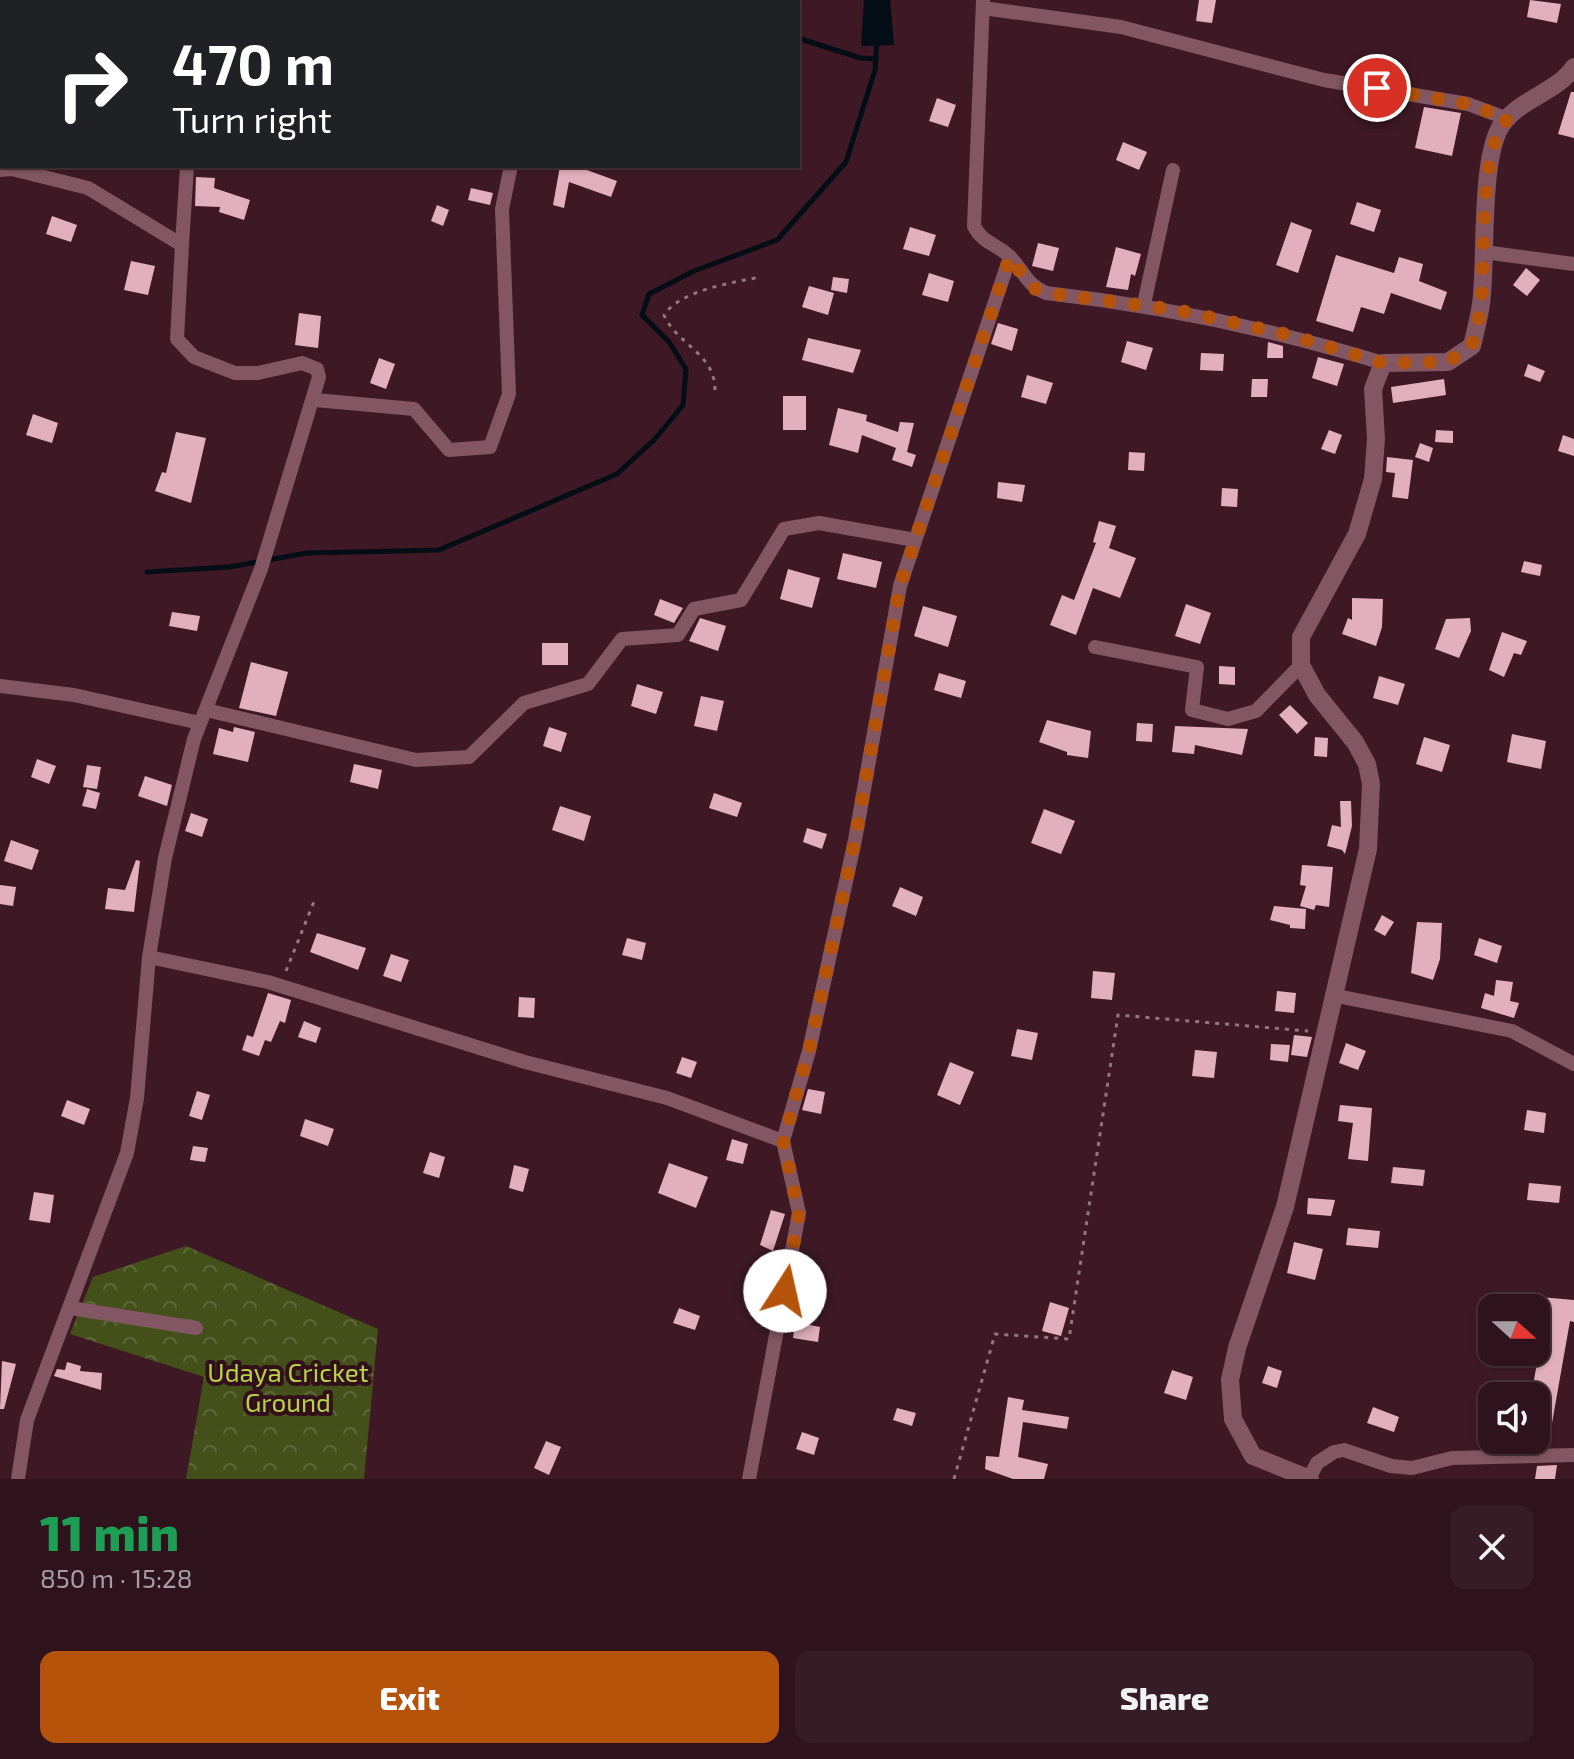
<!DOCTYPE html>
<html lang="en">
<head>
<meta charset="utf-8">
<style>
  :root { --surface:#2e131c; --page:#361c25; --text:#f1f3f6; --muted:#a79ea3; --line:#49323b; --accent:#b45309 }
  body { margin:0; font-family:"Exo 2",sans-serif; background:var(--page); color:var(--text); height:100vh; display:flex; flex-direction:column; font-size:30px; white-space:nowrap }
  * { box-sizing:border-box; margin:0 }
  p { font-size:26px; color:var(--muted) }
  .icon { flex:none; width:44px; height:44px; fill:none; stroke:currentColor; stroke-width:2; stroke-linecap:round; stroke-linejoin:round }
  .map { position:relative; height:1479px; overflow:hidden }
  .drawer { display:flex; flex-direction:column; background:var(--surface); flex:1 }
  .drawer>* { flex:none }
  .guide { position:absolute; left:0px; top:0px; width:800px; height:168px; box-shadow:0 2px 6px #0004,0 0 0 2px var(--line); background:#202124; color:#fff; overflow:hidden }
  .needle { width:52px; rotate:111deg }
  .tools { position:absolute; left:1478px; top:1294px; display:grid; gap:16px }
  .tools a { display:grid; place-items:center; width:72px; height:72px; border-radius:16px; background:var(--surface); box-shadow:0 2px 6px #0004,0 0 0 2px var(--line); font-size:40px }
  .pin { position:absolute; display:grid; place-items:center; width:68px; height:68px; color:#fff; margin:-34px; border:4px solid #fff; border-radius:50%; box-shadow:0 2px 8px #0007 }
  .me { position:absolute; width:88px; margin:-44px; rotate:10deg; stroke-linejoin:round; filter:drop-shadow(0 0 6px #0008) }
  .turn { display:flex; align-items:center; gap:28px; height:168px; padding:0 40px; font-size:36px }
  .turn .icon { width:104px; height:104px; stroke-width:2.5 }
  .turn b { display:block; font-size:56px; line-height:68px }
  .round { display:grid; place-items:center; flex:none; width:84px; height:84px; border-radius:16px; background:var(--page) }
  .headline { display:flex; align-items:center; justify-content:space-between; height:136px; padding:0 40px }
  h1 { font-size:48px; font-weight:800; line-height:60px; color:#1e9e55 }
  .cta { display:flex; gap:16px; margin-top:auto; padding:16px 40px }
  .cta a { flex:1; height:92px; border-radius:16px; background:var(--accent); color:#fff; font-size:32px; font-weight:800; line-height:92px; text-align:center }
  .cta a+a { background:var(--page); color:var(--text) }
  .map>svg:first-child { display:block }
  .park { fill:url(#park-crowns) }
  .water { fill:#020d16 }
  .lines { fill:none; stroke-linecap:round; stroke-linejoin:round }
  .stream { stroke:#020d16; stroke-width:5 }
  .building { fill:#e1afbd }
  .path { stroke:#95767f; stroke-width:3; stroke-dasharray:4 6; stroke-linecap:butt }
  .minor { stroke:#825663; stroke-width:14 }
  .tertiary { stroke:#825663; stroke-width:18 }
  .route { stroke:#b45309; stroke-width:14; stroke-dasharray:0 25.2 }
  .labels { text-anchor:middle; stroke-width:8; stroke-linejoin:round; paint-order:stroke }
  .park-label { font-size:26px; fill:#b5d344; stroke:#330f1c }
</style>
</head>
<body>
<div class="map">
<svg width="1574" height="1479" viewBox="0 0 1574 1479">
  <defs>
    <pattern id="park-crowns" width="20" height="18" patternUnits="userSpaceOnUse" patternTransform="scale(2)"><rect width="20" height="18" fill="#44501a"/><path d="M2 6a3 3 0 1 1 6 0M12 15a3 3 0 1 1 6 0" fill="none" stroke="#5f683a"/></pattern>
  </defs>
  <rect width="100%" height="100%" fill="#3e1925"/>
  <!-- park -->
  <path class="park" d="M186 1246 378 1329 364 1479H186L204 1377 70 1334 93 1277Z"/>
  <!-- water -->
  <path class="water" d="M864 0H890L894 45 861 46Z"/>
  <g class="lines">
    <!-- stream -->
    <g class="stream">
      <path d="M798 38 860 58 876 59"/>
      <path d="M147 572 229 567 307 553 439 550 617 474 655 439 683 405 686 369 669 342 642 315 649 294 694 271 777 240 846 162 875 70 877 41"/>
    </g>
  </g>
  <!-- building -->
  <g class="building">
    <path d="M1199 0H1216L1212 23 1196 21Z"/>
    <path d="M1530 0 1561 4 1557 23 1527 17Z"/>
    <path d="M1571 92H1574V138L1558 134Z"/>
    <path d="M937 98 956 105 948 127 929 121Z"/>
    <path d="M1424 107 1461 113 1452 156 1415 148Z"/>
    <path d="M1123 142 1147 152 1139 170 1116 160Z"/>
    <path d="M560 166H576L617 181 611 197 569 182 564 208 553 205Z"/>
    <path d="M196 177 215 178 214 188 250 200 244 220 219 212 220 207 195 206Z"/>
    <path d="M471 188 493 193 490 205 468 200Z"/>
    <path d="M1357 202 1381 210 1374 232 1350 224Z"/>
    <path d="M437 205 449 210 443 226 431 221Z"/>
    <path d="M52 216 77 225 71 242 46 234Z"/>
    <path d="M1291 222 1312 230 1298 273 1276 265Z"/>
    <path d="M910 227 936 235 929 256 903 249Z"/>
    <path d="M1038 243 1059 248 1053 271 1032 266Z"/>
    <path d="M1116 247 1141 254 1135 276 1131 274 1128 290 1106 287Z"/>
    <path d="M1336 255 1394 273 1399 257 1423 264 1419 281 1447 292 1441 310 1391 293 1384 314 1361 307 1353 332 1316 321Z"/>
    <path d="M131 261 155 266 148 295 124 290Z"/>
    <path d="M1526 268 1540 280 1527 296 1513 285Z"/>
    <path d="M929 273 954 281 948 302 922 295Z"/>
    <path d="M833 277 849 279 847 293 831 290Z"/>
    <path d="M809 286 834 293 828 315 802 307Z"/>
    <path d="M299 313 321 316 318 348 295 345Z"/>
    <path d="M998 323 1018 329 1012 351 991 344Z"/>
    <path d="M808 338 861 350 853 373 802 360Z"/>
    <path d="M1127 341 1153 348 1146 370 1121 362Z"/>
    <path d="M1268 342 1283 346V358H1267Z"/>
    <path d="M1201 353 1224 354 1223 371 1200 370Z"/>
    <path d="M1318 357 1344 364 1337 386 1312 378Z"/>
    <path d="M379 358 395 364 386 389 370 383Z"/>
    <path d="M1528 364 1545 371 1540 382 1524 376Z"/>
    <path d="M1027 375 1053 383 1046 404 1021 397Z"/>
    <path d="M1252 379H1268L1267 397H1251Z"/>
    <path d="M1444 379 1446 395 1393 403 1391 387Z"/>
    <rect x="783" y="396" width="23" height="34"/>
    <path d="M838 408 867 415 866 421 898 432 900 422 914 423 907 452 916 455 912 467 892 460 896 448 862 435 858 453 829 445Z"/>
    <path d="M33 414 58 423 52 443 26 435Z"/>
    <path d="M1329 430 1342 435 1335 454 1321 449Z"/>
    <path d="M1436 430 1453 431V443L1435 442Z"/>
    <path d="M176 432 206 438 191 503 155 491 162 472 166 473Z"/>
    <path d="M1563 435 1574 439V456L1558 451Z"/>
    <path d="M1420 443 1433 448 1429 462 1415 457Z"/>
    <path d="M1129 452 1145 453 1144 471 1128 470Z"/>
    <path d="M1387 457 1413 460 1408 499 1392 497 1395 473 1386 472Z"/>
    <path d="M998 482 1025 485 1022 502 997 498Z"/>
    <path d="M1222 488 1238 489 1237 507 1221 506Z"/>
    <path d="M1099 521 1116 526 1109 548 1136 558 1120 598 1093 588 1076 635 1050 625 1062 595 1074 600 1096 543 1093 542Z"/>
    <path d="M843 553 882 562 876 588 837 579Z"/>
    <path d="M1524 561 1542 565 1540 576 1521 572Z"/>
    <path d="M788 569 820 578 812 608 780 599Z"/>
    <path d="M1352 598 1383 599 1382 627 1376 646 1342 634 1348 618 1352 620Z"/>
    <path d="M660 599 683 608 674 623 654 615Z"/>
    <path d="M1186 604 1211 613 1200 644 1175 636Z"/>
    <path d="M923 606 957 616 948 647 914 636Z"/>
    <path d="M172 612 200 616 197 631 169 626Z"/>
    <path d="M700 618 726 626 718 651 689 641Z"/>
    <path d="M1470 618 1471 631 1459 658 1435 649 1446 619Z"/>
    <path d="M1502 632 1527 641 1521 655 1514 653 1504 677 1489 670Z"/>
    <rect x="542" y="643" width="26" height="22"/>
    <path d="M251 662 288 672 276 716 239 708Z"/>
    <path d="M1219 666 1235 667V685L1219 684Z"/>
    <path d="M939 673 966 681 961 698 934 690Z"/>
    <path d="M1379 676 1405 684 1398 705 1373 698Z"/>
    <path d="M637 684 663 692 656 714 631 706Z"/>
    <path d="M701 696 724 701 717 731 694 726Z"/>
    <path d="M1290 705 1308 723 1297 734 1279 715Z"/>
    <path d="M1047 720 1091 731 1088 758 1067 755V752L1039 742Z"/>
    <path d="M1137 723 1153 724 1152 742 1136 741Z"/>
    <path d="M1175 726 1248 729 1242 755 1195 745 1194 754 1172 752Z"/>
    <path d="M234 727 255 732 248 762 213 754 219 728 233 732Z"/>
    <path d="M549 727 567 733 561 752 543 746Z"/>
    <path d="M1512 734 1546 741 1541 769 1507 762Z"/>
    <path d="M1315 737 1328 738 1327 757 1314 756Z"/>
    <path d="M1424 737 1450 745 1442 772 1416 764Z"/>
    <path d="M37 759 56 766 49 784 31 777Z"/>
    <path d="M354 764 382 770 378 789 350 782Z"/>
    <path d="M87 765 101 767 97 789 83 787Z"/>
    <path d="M145 776 172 785 167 806 138 796Z"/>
    <path d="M87 789 100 793 96 809 82 806Z"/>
    <path d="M714 793 742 803 737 817 709 808Z"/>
    <path d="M1340 801H1351L1352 826 1345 854 1342 850 1327 846 1332 825 1341 827Z"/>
    <path d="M560 806 591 816 584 841 552 830Z"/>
    <path d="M1044 809 1075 821 1061 854 1031 843Z"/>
    <path d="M191 813 208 819 202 837 185 831Z"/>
    <path d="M807 828 827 834 822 849 803 842Z"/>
    <path d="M11 840 39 850 32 870 4 861Z"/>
    <path d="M136 860 140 861 134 912 105 909 108 888 125 890Z"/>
    <path d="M1302 865 1333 867 1329 907 1316 905 1314 910 1300 906 1306 886 1300 885Z"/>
    <path d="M0 885 16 887 13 906 0 904Z"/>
    <path d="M900 887 923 897 916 916 892 906Z"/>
    <path d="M1274 906 1306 909 1305 929 1290 928V925L1270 920Z"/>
    <path d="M1382 915 1394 922 1385 936 1374 930Z"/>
    <path d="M1417 922 1442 923 1440 959 1433 980 1411 973Z"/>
    <path d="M317 933 366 948 358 970 310 952Z"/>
    <path d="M627 938 646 943 642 960 622 955Z"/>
    <path d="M1479 938 1502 946 1497 963 1474 955Z"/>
    <path d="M391 954 409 960 401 982 383 976Z"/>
    <path d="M1093 971 1115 973 1112 1000 1091 998Z"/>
    <path d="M1496 980 1513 982 1510 1001 1519 1003 1514 1018 1481 1008 1485 993 1494 996Z"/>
    <path d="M1277 991 1296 993 1294 1013 1275 1011Z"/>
    <path d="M268 993 291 1000 285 1023 280 1021 271 1042 265 1040 259 1056 242 1050 247 1035 253 1037Z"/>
    <path d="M519 997 535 998 534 1018 518 1017Z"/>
    <path d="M304 1021 321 1028 316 1043 298 1037Z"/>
    <path d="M1017 1029 1038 1033 1032 1060 1011 1056Z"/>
    <path d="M1294 1035 1312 1037 1307 1057 1291 1055Z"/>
    <path d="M1346 1043 1366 1051 1358 1070 1339 1063Z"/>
    <path d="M1271 1044 1290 1045 1288 1062 1270 1060Z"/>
    <path d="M1195 1050 1217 1052 1214 1078 1192 1076Z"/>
    <path d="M682 1057 697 1062 691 1078 676 1073Z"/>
    <path d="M950 1062 974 1072 960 1105 937 1095Z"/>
    <path d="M808 1089 825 1092 821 1114 802 1110Z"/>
    <path d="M197 1091 210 1095 202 1120 189 1116Z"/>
    <path d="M67 1100 90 1109 84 1125 61 1116Z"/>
    <path d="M1340 1105 1372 1108 1368 1161 1348 1159 1353 1123 1338 1121Z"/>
    <path d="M1527 1110 1546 1113 1544 1133 1524 1130Z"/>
    <path d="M305 1119 334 1129 328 1146 300 1136Z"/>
    <path d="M732 1139 748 1144 743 1164 726 1160Z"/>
    <path d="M193 1146 208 1148 205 1162 190 1160Z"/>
    <path d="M430 1152 445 1157 439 1178 423 1173Z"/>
    <path d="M669 1163 708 1177 696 1208 658 1193Z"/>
    <path d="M514 1165 529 1169 523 1192 509 1188Z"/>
    <path d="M1393 1167 1425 1170 1423 1186 1391 1183Z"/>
    <path d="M1529 1183 1561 1186 1559 1203 1527 1200Z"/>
    <path d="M34 1192 54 1195 50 1223 29 1220Z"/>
    <path d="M1308 1198 1335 1200 1331 1216 1307 1214Z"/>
    <path d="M771 1210 785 1214 773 1251 760 1245Z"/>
    <path d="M1348 1228 1380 1231 1378 1248 1346 1245Z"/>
    <path d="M1294 1242 1323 1249 1315 1280 1287 1273Z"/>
    <path d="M1540 1297 1574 1300V1322L1570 1321 1548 1446H1540L1532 1442 1536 1440V1396H1531L1545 1320H1538Z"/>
    <path d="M1050 1302 1069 1308 1061 1336 1042 1331Z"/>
    <path d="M679 1308 700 1316 695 1330 673 1323Z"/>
    <path d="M795 1322 820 1327 818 1342 793 1338Z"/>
    <path d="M2 1361 16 1364 4 1409H0Z"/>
    <path d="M67 1362 81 1366 80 1371 102 1373 101 1390 54 1376 57 1369 65 1370Z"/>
    <path d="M1268 1366 1282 1371 1277 1388 1262 1383Z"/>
    <path d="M1172 1370 1193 1377 1186 1400 1164 1393Z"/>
    <path d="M1008 1397 1024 1400 1022 1410 1069 1417 1067 1429 1023 1422 1018 1457 1048 1464 1044 1479H1013L985 1469 986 1456 999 1457Z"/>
    <path d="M1373 1407 1399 1417 1394 1432 1367 1423Z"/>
    <path d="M897 1408 916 1413 912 1426 893 1420Z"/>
    <path d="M802 1432 819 1438 814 1455 796 1449Z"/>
    <path d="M546 1441 561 1447 549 1475 534 1468Z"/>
    <path d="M1557 1465 1555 1479H1535L1537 1466Z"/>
  </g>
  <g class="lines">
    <!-- path -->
    <g class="path">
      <path d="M715 390C715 353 677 345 664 315 681 290 731 283 760 277"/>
      <path d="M286 971 315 899"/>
      <path d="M954 1479 995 1334 1069 1339 1118 1015 1308 1031"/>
    </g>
    <!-- minor -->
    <g class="minor">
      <path d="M983 0 974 226C982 243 997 244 1009 256 1024 270 1025 284 1046 293 1162 306 1272 329 1383 363"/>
      <path d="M197 2V0"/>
      <path d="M512 2 513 0"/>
      <path d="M983 8 1121 27 1324 80 1468 104 1508 119"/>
      <path d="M0 170 12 169 88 188 182 245 177 339 194 357 235 373H258L302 363 317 369 319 377 261 569 194 739 165 858 149 957 137 1098 127 1153 27 1420 18 1479"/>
      <path d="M182 245 187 166"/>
      <path d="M1484 252 1574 264"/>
      <path d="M1144 304 1173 170"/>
      <path d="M315 400 414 409 449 450 490 447 509 394 502 209 511 166"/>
      <path d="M1095 647 1197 667 1192 710 1228 719 1256 711 1301 665"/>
      <path d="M0 686 74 695 200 723"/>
      <path d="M206 710 416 760 469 757 524 703 588 684 622 639 678 635 694 609 741 600 784 529 819 523 915 540"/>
      <path d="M149 957 268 982 525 1062 667 1098 783 1141"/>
      <path d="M1332 995 1512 1031 1574 1064"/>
      <path d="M70 1308 196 1328"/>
      <path d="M1310 1477 1317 1463 1334 1452 1344 1450 1391 1466 1412 1468 1452 1458 1574 1455"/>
      <path d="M749 1479 799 1213 783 1141 809 1051 855 840 900 586 1010 257"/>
    </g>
    <!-- tertiary -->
    <path class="tertiary" d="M1310 1479 1253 1456 1233 1419 1230 1380 1237 1348 1285 1207 1368 849 1371 784 1367 764 1355 742 1317 695 1301 665V637L1357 534 1373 479 1376 439 1373 389 1383 363 1448 362 1472 346C1475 333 1479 318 1481 304 1487 263 1479 154 1503 123 1522 98 1557 92 1574 67"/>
  </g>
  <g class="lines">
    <!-- route -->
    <path class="route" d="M785 1291 799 1213 783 1141 809 1051 855 840 900 586 1010 257 1031 287 1046 293 1176 310 1289 335 1383 363 1448 362 1472 346C1475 332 1480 318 1481 303 1486 263 1478 144 1508 119L1468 104 1377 88"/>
  </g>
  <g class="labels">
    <!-- park labels -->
    <g class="park-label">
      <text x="288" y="1382">Udaya Cricket<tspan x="288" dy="30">Ground</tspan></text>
    </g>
  </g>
</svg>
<div class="tools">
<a><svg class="needle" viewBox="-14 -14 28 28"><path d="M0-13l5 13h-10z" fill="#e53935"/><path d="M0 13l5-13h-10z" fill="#a79ea3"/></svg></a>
<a><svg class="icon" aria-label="sound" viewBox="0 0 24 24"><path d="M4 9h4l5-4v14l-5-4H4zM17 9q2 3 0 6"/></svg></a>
</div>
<div class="pin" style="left:1377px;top:88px;background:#d93025"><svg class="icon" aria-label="arrive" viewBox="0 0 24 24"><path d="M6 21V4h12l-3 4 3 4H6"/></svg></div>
<svg class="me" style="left:785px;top:1291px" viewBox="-20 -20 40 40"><circle r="19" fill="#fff"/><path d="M0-13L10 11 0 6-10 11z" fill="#b45309"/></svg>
<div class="guide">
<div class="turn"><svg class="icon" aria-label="right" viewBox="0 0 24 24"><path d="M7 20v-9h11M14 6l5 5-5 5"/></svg><div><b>470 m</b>Turn right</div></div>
</div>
</div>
<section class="drawer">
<div class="headline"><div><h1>11 min</h1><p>850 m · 15:28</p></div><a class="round"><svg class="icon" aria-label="close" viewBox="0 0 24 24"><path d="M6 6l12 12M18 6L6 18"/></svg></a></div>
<div class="cta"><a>Exit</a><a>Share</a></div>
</section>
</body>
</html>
